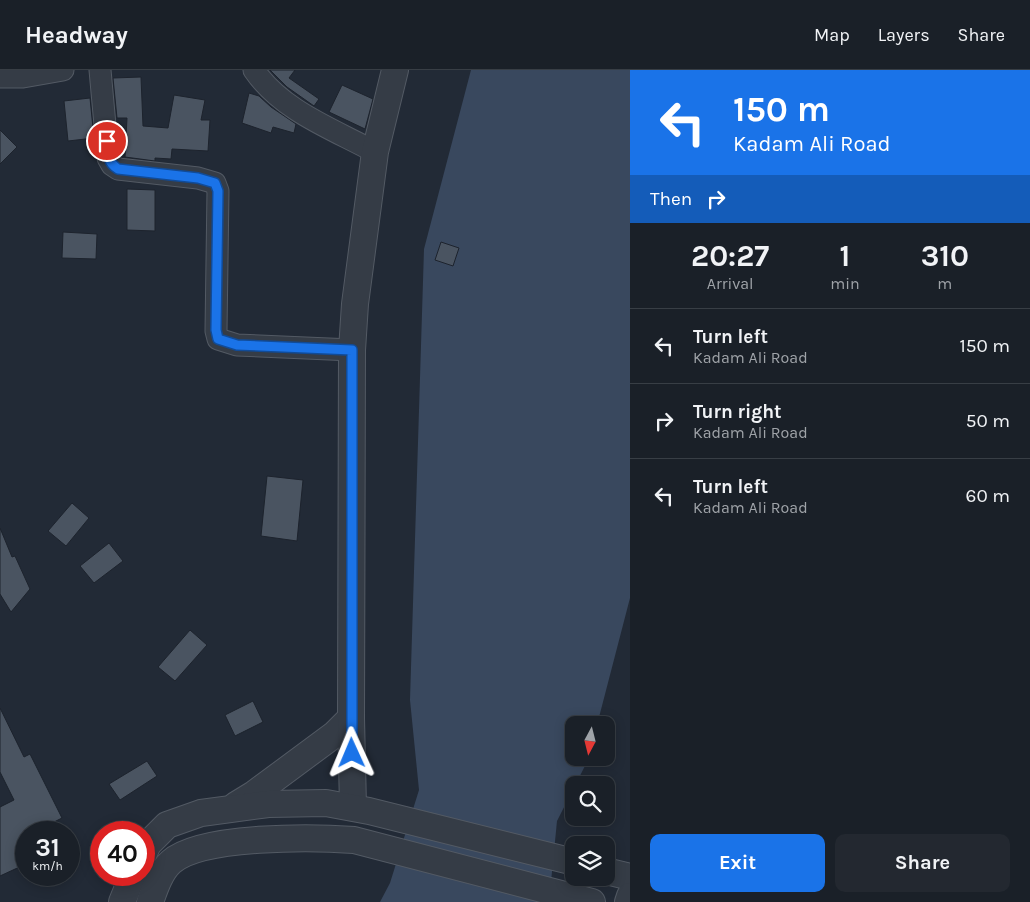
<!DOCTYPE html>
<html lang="en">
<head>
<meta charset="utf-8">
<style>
  :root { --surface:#1a2028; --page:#232830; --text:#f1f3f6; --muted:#9fa3a8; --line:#383e45; --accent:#1a73e8 }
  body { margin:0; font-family:Karla,sans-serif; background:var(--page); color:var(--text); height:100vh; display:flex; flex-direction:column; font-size:19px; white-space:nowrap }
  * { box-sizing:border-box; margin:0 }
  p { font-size:16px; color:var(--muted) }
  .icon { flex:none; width:28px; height:28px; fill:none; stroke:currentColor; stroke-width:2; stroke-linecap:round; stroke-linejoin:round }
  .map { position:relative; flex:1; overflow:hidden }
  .panel { display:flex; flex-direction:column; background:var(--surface); width:400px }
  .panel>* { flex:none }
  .top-card { background:#1a73e8; color:#fff; overflow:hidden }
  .needle { width:32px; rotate:187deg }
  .buttons { position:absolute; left:565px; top:646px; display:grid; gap:10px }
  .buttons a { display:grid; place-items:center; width:50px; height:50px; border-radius:10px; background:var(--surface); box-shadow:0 2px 12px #0003,0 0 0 1px var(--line); font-size:25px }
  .speed { position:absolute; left:15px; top:751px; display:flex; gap:10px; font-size:25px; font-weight:700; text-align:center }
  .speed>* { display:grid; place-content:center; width:65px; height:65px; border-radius:50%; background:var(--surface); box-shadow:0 2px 12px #0003,0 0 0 1px var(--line); line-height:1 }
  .speed small { font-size:12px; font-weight:400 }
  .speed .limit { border:8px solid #d22; background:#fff; color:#111 }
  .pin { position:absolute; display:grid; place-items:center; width:42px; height:42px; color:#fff; margin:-21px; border:2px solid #fff; border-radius:50%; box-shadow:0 1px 5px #0007 }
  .me { position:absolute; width:55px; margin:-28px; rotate:359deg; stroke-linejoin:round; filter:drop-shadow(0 0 4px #0008) }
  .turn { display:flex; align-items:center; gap:18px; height:105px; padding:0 20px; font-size:22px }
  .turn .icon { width:65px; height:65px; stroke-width:2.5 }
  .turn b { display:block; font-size:35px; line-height:42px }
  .then { display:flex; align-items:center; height:48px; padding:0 20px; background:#0003; gap:10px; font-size:19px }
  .eta { display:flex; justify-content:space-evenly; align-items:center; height:85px; text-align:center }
  .eta b { font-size:30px; font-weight:700; line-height:35px }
  .action { display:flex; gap:10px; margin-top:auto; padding:10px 20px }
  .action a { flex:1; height:58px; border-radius:10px; background:var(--accent); color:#fff; font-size:20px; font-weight:700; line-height:58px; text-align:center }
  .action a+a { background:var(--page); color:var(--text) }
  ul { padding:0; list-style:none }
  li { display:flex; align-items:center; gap:15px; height:75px; padding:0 20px; border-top:1px solid var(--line) }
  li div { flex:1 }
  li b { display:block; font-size:19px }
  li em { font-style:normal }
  header { display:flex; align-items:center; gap:30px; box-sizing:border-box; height:70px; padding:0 25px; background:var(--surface); border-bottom:1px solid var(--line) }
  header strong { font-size:24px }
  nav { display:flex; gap:28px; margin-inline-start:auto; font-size:18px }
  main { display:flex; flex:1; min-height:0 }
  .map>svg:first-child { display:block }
  .water { fill:#39485e }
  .building { fill:#4a5461; stroke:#1d232d }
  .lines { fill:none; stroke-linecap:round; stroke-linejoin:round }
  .minor-casing { stroke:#535a64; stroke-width:23 }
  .tertiary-casing { stroke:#535a64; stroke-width:28 }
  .minor { stroke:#353c46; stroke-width:21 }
  .tertiary { stroke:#353c46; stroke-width:26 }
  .route-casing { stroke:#114b97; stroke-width:12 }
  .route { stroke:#1a73e8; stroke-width:9 }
</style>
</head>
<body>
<header>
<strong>Headway</strong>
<nav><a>Map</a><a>Layers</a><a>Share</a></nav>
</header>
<main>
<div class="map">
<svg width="630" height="832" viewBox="0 0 630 832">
  <rect width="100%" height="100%" fill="#222a36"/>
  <!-- water -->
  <path class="water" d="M471 0H630V528L597 655H574V688H589L557 751 549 832H380L390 813 419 720 410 630 424 179Z"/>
  <!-- building -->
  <g class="building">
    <path d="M270 0H295L289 8 319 29 314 36 287 17Z"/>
    <path d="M141 7 143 56 168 58 174 25 205 30 201 50H210L208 81 172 79 171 89 155 88V91L125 87 127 48H117L113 8Z"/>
    <path d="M342 15 373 29 365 59 329 42Z"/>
    <path d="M249 23 259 26 271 37 296 54 294 63 273 57 271 63 242 53Z"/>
    <path d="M90 28 94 68 68 71 64 31Z"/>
    <path d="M0 60 17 77 0 94Z"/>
    <path d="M127 119 155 120V161L127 160Z"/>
    <path d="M63 162 97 164 96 189 62 188Z"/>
    <path d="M441 172 459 178 453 196 435 190Z"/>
    <path d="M267 406 303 410 297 471 261 466Z"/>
    <path d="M72 433 89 448 66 476 48 461Z"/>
    <path d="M0 458 12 487 15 486 30 519 11 542 0 524Z"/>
    <path d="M109 473 123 491 94 513 80 496Z"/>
    <path d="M190 560 207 575 175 611 158 597Z"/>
    <path d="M253 631 263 652 235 666 225 645Z"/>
    <path d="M0 638 24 687 30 684 62 748 34 762H26V794L0 806V737L14 730 0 702Z"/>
    <path d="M147 691 157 706 120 730 109 714Z"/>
  </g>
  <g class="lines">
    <!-- minor casing -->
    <g class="minor-casing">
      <g id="minor">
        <path d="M100 0 108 88 112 95 118 99 198 108 215 113 218 121 216 261 218 269 237 275 352 280"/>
        <path d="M254 0C282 41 333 59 375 82"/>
        <path d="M0 7H23L63 0"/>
      </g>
    </g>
    <!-- tertiary casing -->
    <g class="tertiary-casing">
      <g id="tertiary">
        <path d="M236 735 254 724 335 664 351 648"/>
        <path d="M353 737 351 648 352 280 355 234 375 82 395 0"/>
        <path d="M144 783 148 774 167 755 201 743 268 734 326 733 369 741 574 792"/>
        <path d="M606 801 630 807"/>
        <path d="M122 832 133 805"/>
        <path d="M150 832C155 818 160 802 171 792 201 765 315 767 354 770L592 832"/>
        <path d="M628 832 630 826"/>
      </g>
    </g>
    <!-- minor -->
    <use href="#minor" class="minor"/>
    <!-- tertiary -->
    <use href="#tertiary" class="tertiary"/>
  </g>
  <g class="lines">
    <!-- route casing -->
    <g class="route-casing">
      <path id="route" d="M107 71C108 83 107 92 118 99L198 108 215 113 218 121 216 260 218 269 237 275 352 280V683"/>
    </g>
    <!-- route -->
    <use href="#route" class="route"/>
  </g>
</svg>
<div class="buttons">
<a><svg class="needle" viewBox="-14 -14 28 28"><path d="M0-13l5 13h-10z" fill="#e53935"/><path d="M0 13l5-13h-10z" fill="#9fa3a8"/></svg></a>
<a><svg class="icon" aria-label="search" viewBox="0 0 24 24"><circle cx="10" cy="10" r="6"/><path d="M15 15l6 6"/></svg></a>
<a><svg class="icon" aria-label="layers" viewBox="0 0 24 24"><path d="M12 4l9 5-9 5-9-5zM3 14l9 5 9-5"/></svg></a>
</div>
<div class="speed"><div>31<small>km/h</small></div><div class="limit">40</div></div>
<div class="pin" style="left:107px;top:71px;background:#d93025"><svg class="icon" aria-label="arrive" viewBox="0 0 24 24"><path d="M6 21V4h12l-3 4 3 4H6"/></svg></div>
<svg class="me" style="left:352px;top:683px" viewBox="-20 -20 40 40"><path d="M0-17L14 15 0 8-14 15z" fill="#1a73e8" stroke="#fff" stroke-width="4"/></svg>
</div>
<section class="panel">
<div class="top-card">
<div class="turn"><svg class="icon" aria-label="left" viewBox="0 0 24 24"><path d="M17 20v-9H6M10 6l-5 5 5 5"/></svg><div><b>150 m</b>Kadam Ali Road</div></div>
<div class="then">Then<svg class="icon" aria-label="right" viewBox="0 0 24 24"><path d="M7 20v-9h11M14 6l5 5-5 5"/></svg></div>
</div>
<div class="eta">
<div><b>20:27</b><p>Arrival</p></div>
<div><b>1</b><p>min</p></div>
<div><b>310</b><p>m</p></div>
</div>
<ul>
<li><svg class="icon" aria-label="left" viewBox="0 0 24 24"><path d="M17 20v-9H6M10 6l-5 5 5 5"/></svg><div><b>Turn left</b><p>Kadam Ali Road</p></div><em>150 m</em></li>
<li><svg class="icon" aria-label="right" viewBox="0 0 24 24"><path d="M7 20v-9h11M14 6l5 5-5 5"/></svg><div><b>Turn right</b><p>Kadam Ali Road</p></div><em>50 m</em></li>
<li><svg class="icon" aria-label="left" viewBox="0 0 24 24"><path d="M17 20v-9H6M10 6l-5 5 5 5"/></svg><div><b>Turn left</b><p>Kadam Ali Road</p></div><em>60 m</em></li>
</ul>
<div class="action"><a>Exit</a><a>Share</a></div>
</section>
</main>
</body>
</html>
